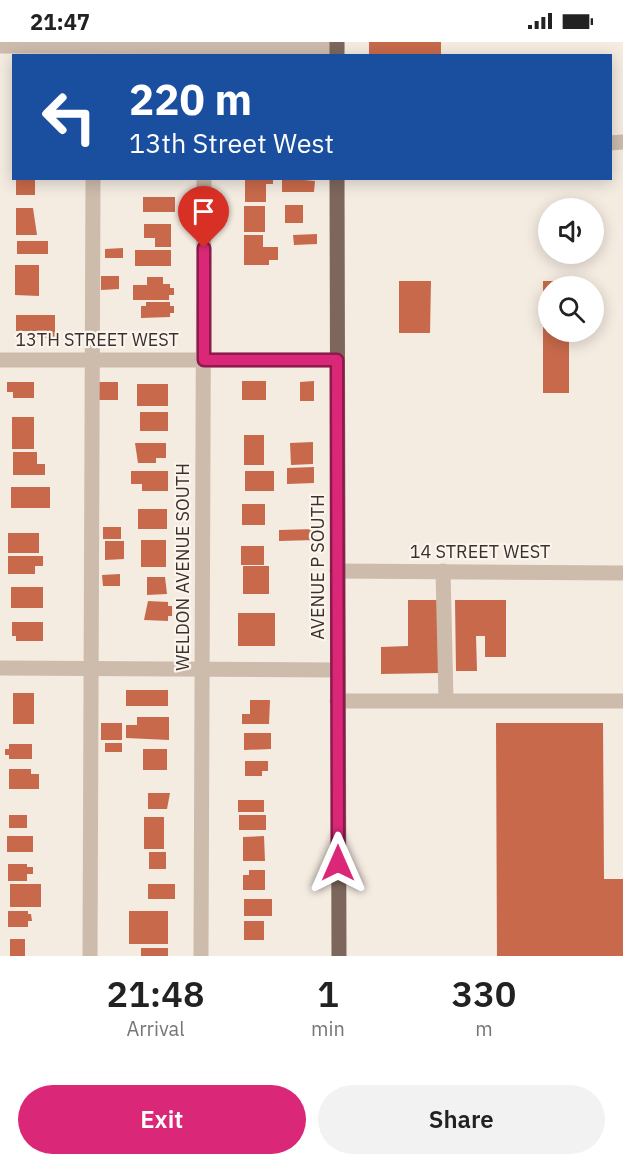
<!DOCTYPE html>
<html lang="en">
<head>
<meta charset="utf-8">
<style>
  :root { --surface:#fff; --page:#f2f2f2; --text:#222; --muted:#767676; --accent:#db2777 }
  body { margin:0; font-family:"IBM Plex Sans",sans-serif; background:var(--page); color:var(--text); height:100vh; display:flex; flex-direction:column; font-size:22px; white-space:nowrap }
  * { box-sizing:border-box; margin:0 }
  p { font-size:20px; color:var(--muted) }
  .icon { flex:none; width:33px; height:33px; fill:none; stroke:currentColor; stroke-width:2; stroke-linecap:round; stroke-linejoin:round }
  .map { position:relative; height:914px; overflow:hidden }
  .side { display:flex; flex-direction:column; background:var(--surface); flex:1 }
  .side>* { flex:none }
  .banner { position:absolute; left:12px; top:12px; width:600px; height:126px; border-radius:0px; box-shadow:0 3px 15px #0003; background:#1a4fa0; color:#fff; overflow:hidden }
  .buttons { position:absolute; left:538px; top:156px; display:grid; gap:12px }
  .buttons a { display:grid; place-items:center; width:66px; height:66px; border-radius:50%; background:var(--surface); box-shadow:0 3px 15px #0003; font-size:30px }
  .pin { position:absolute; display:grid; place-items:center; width:51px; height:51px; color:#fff; margin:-62px -26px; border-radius:50% 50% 50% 0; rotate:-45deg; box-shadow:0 0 6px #0007 }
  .pin .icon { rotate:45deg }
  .me { position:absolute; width:66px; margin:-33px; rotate:0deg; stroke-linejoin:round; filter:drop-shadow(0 0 4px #0008) }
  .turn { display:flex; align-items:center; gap:21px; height:126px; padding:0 18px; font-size:27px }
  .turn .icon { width:78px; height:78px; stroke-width:2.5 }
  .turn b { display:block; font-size:42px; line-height:51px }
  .eta { display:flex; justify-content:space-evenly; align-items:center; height:102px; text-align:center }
  .eta b { font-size:36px; font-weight:600; line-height:42px }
  .cta { display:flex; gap:12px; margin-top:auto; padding:12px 18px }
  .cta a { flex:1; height:69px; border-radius:36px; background:var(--accent); color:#fff; font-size:24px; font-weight:600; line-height:69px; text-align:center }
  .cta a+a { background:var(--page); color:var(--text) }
  .status { display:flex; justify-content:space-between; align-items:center; height:42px; padding:0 30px; background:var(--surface); direction:ltr }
  .status svg { height:16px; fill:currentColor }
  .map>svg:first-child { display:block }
  .building { fill:#c8694b }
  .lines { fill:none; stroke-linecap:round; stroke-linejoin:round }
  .minor { stroke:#cdbbac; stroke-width:15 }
  .major { stroke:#7d675c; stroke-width:15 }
  .route-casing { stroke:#8e194d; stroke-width:15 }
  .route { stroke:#db2777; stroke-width:10 }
  .labels { text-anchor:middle; stroke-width:4.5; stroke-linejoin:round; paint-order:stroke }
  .street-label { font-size:18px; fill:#3b302b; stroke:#fbf5ee }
</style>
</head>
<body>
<div class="status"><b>21:47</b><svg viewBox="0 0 49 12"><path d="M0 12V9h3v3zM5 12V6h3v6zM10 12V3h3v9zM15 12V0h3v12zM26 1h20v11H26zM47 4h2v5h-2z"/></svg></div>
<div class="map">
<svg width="623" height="914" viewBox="0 0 623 914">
  <rect width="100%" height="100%" fill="#f4ebe1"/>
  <!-- building -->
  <g class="building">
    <rect x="369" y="0" width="72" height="14"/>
    <rect x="16" y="136" width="19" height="17"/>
    <path d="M245 136H273V142H266V160H245Z"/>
    <path d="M282 136 315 139 314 150H282Z"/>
    <rect x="143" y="155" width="32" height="15"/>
    <rect x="285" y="163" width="18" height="18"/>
    <rect x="244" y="164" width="21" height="26"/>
    <path d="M16 166H33L37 193H16Z"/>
    <path d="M144 182H171V205H155V196H144Z"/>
    <path d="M317 192V202L294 203 293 193Z"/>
    <path d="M244 193H263V205H278V218H269V223H244Z"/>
    <rect x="17" y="199" width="31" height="13"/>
    <path d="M123 206V216H105V207Z"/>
    <rect x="135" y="208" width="36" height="16"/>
    <path d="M15 223H39V254L15 253Z"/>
    <path d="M101 234H119V247L101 248Z"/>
    <path d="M147 235H163V242H170V246H174V253H169V258H133V243H147Z"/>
    <path d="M399 239H431L430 291H399Z"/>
    <path d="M543 239H569V244H549V290H569V351H543Z"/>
    <path d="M146 260H170V264H174V271H170V275L141 276V264H146Z"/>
    <path d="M16 273H55V296L37 295V289H16Z"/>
    <rect x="242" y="339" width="24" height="19"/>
    <path d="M314 339V359H300V340Z"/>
    <path d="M7 340H34V356H13V350H7Z"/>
    <rect x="99" y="340" width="19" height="18"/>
    <rect x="137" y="342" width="31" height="22"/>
    <rect x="140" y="370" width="28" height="19"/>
    <rect x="12" y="375" width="22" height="32"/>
    <rect x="244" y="393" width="20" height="30"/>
    <path d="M313 400V422L291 423 290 401Z"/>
    <path d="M135 401H166V416H156V421H138Z"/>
    <path d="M13 410H37V422H45V433H13Z"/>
    <path d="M314 425V441L287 442V426Z"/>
    <path d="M131 429H168V449H142V442H131Z"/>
    <rect x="245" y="429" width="29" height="20"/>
    <rect x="11" y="445" width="39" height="21"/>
    <rect x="242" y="462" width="23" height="21"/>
    <rect x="138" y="467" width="29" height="20"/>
    <rect x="103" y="485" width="18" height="12"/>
    <path d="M315 487V498L279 499V488Z"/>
    <rect x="8" y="491" width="31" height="20"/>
    <rect x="141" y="498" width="25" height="27"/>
    <path d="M105 499H124V517L105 518Z"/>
    <rect x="241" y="504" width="23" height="19"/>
    <path d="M8 514H43V524H35V532H8Z"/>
    <rect x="243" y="524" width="26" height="28"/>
    <path d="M120 532V544H103L102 533Z"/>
    <path d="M147 535H165L167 552 147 553Z"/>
    <rect x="11" y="545" width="32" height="21"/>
    <path d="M408 558H438L439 631 381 632V605L408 604Z"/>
    <path d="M455 558H506V615H485V594H476L477 629H456Z"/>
    <path d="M148 559 168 560V564H172V574H168V579L144 578Z"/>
    <rect x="238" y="571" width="37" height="33"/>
    <path d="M12 580H43V599H16V594H12Z"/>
    <rect x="126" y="648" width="42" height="16"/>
    <rect x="13" y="651" width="21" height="31"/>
    <path d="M250 658H270L269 682H242V672H250Z"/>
    <path d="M137 675H169V698L126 696V683H137Z"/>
    <rect x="101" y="681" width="21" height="17"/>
    <path d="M496 681H603L604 837H623V914H497Z"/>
    <path d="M244 691H271V707L244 708Z"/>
    <rect x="105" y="701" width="17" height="9"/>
    <path d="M9 702H32V717H9V713H5V707H9Z"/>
    <rect x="143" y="707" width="24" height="21"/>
    <path d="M245 719H268V729H262V734H245Z"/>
    <path d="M9 727H31V732H39V747H9Z"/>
    <path d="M148 751H170L167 767H148Z"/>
    <rect x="238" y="758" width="26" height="12"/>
    <rect x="9" y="773" width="18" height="13"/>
    <rect x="239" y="773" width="27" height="15"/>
    <rect x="144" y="775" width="20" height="32"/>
    <rect x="7" y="794" width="26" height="16"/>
    <path d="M264 794 265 819H243V795Z"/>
    <rect x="149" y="810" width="17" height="17"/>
    <path d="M8 822H27V825H33V832H27V839H8Z"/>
    <path d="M249 828H265V848H243V833H249Z"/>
    <rect x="10" y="842" width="31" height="23"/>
    <rect x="148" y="842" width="27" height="15"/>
    <rect x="244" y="857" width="28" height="17"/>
    <path d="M8 869H28V872H31L32 879H28V885H8Z"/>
    <rect x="129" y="869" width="39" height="33"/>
    <rect x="244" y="879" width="20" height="19"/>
    <rect x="10" y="897" width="15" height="17"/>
    <rect x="141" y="906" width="27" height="8"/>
  </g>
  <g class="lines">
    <!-- minor -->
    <g class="minor">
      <path d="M0 4 337 5"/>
      <path d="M610 101 623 100"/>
      <path d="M0 318H337"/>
      <path d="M337 529 623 531"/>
      <path d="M443 529 446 658"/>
      <path d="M0 626 337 628"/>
      <path d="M337 659H623"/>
      <path d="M90 914 93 136"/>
      <path d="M201 914 204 136"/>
    </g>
    <!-- major -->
    <g class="major">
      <path d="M337 0V14"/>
      <path d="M337 136 339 914"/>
    </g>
  </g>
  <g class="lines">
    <!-- route casing -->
    <g class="route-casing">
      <path id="route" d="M204 206V318H337L338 821"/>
    </g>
    <!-- route -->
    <use href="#route" class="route"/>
  </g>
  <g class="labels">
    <!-- street labels -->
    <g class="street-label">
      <text x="97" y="304">13TH STREET WEST</text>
      <text x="480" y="516">14 STREET WEST</text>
      <text transform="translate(183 525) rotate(-90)" y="6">WELDON AVENUE SOUTH</text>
      <text transform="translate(318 525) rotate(-90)" y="6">AVENUE P SOUTH</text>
    </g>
  </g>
</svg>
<div class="buttons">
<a><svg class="icon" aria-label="sound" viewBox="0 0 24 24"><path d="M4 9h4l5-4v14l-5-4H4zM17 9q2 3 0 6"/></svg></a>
<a><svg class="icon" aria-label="search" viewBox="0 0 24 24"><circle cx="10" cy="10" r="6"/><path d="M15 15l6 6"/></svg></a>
</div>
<div class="pin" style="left:204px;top:206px;background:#d93025"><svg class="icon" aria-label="arrive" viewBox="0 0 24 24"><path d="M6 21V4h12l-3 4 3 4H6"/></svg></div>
<svg class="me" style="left:338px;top:821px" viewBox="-20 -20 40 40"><path d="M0-17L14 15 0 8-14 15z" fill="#db2777" stroke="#fff" stroke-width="4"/></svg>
<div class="banner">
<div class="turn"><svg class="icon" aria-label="left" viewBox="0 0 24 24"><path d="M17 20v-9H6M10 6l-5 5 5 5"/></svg><div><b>220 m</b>13th Street West</div></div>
</div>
</div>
<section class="side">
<div class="eta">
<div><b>21:48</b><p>Arrival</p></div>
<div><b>1</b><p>min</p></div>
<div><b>330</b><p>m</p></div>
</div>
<div class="cta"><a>Exit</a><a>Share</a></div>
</section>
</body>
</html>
